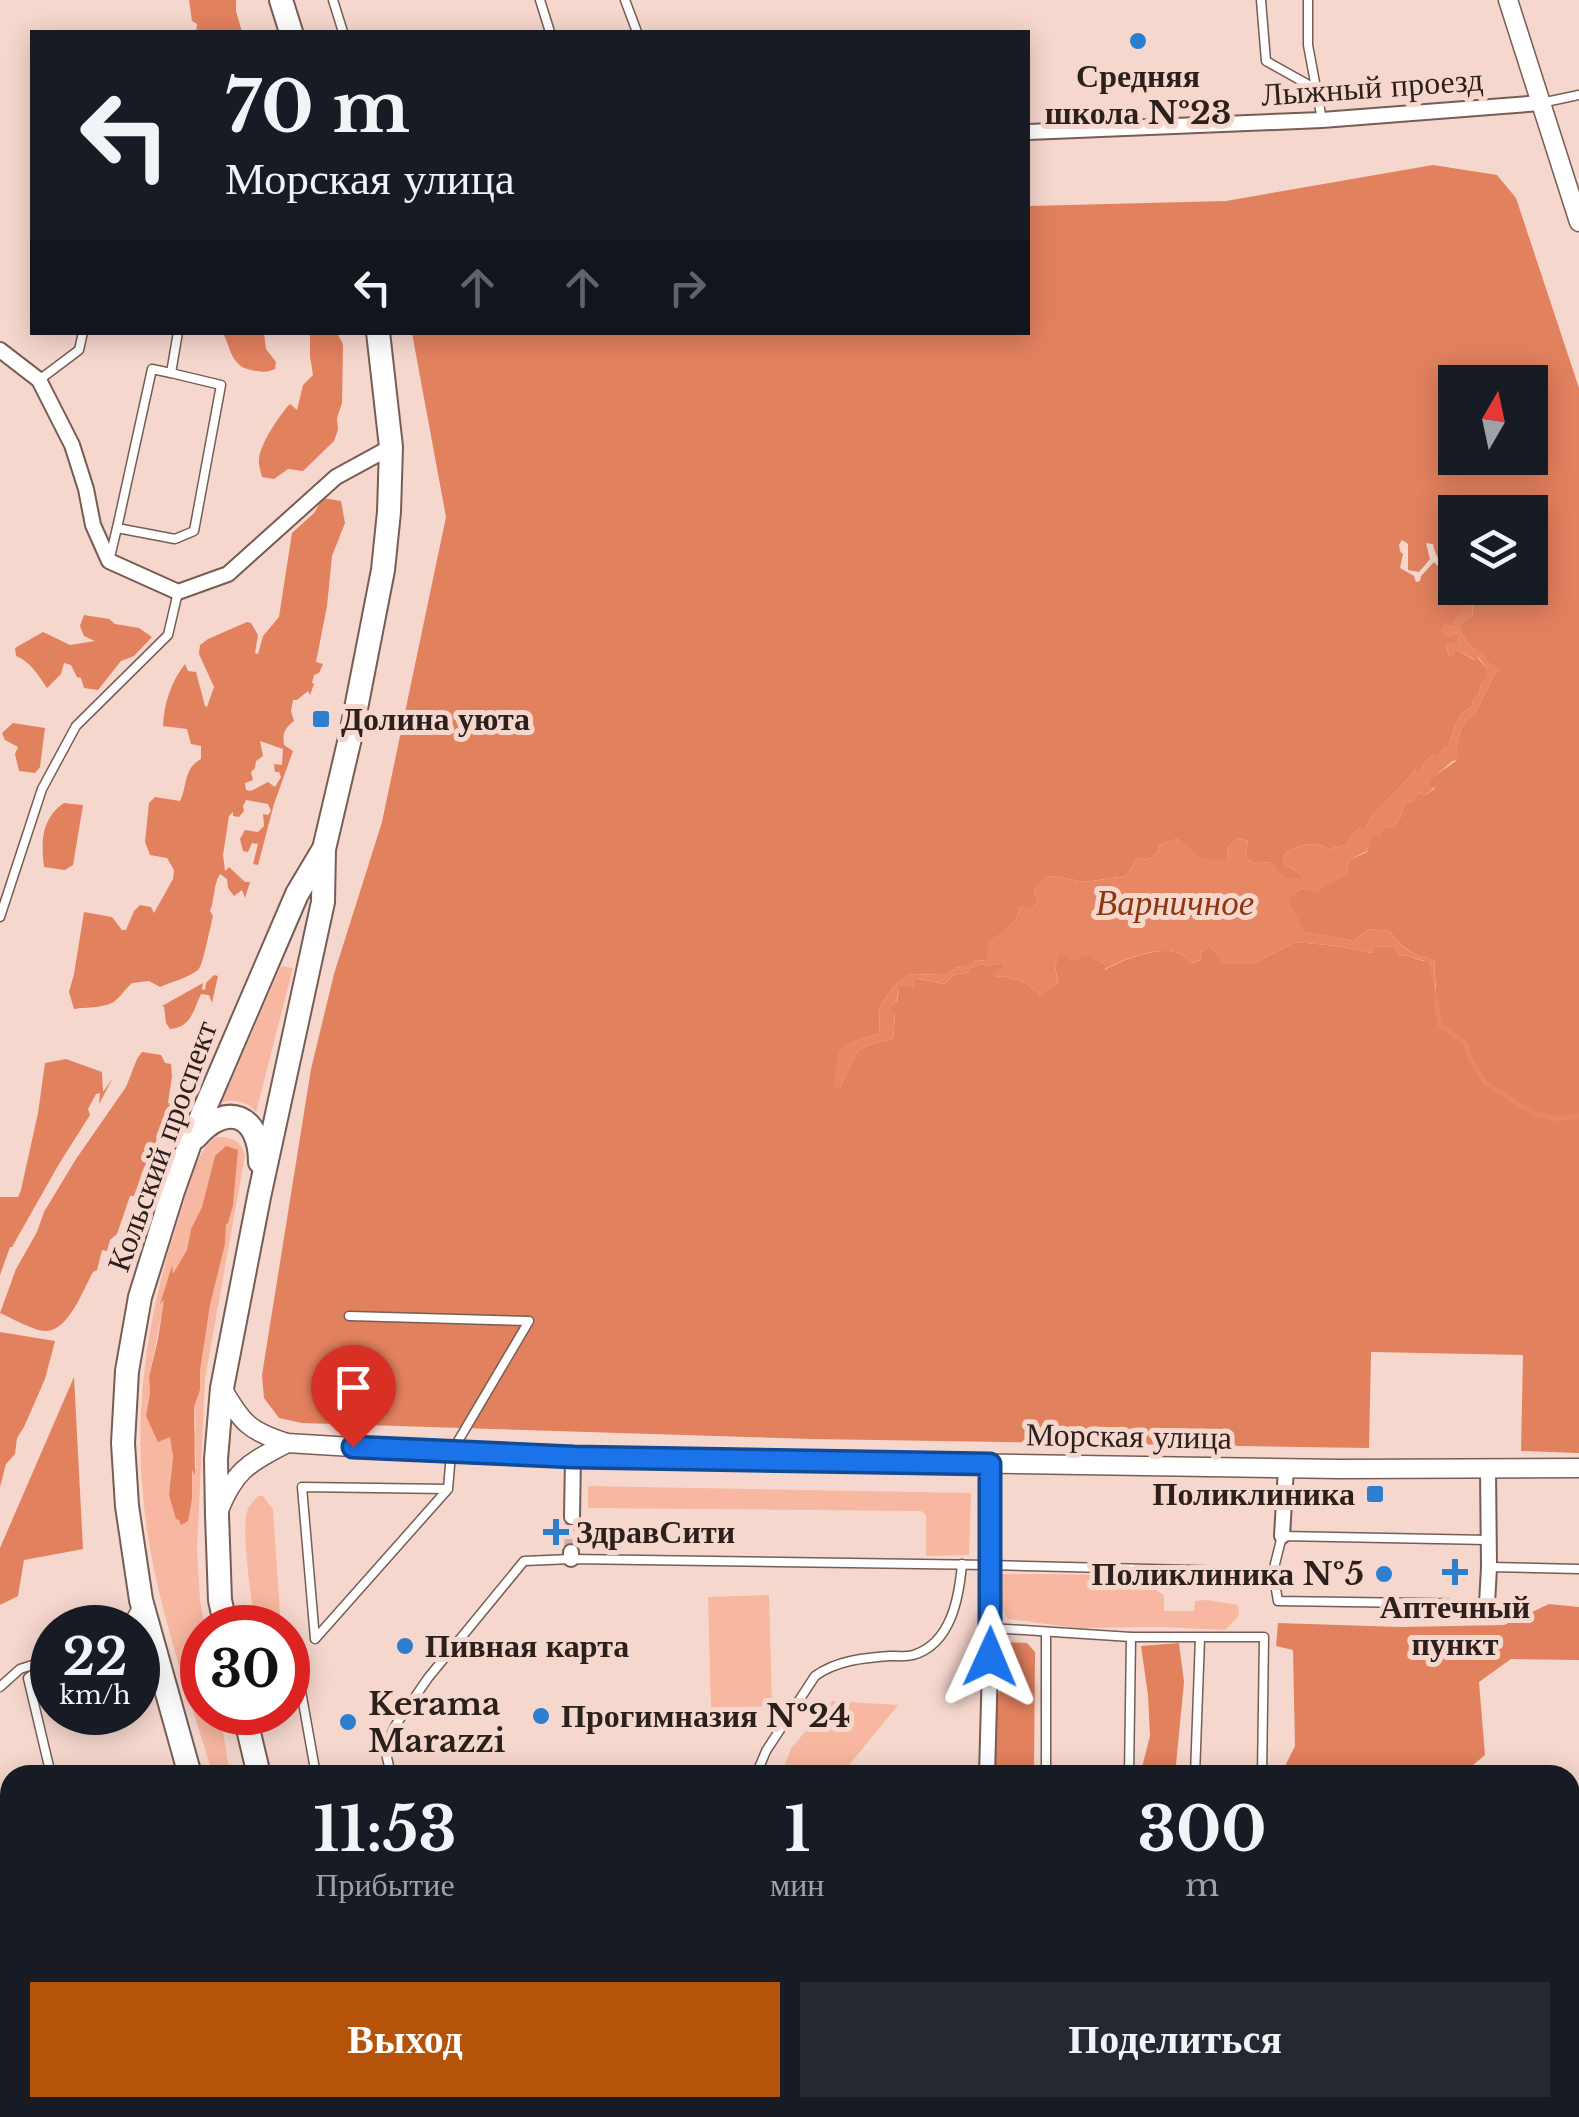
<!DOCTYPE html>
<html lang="ru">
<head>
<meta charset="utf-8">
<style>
  :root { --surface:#171b24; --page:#242831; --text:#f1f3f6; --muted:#9ea1a6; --accent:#b45309 }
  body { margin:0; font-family:"Libre Baskerville",serif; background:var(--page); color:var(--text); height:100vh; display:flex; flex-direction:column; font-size:38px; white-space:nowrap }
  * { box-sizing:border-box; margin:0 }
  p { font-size:32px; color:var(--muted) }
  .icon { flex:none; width:55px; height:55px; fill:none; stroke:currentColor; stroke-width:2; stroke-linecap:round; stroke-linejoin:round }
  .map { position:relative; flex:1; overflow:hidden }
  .panel { position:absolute; left:0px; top:1765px; width:1580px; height:352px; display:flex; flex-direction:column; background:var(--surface); border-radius:30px 30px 0 0; box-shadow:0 5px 25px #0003 }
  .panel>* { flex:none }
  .top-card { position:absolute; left:30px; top:30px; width:1000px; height:305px; border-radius:0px; box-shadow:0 5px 25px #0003; background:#171b24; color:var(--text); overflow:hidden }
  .needle { width:65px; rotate:9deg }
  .buttons { position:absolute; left:1438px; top:365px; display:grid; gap:20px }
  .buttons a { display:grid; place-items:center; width:110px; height:110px; border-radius:0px; background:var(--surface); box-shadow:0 5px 25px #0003; font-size:50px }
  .speed { position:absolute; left:30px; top:1605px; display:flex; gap:20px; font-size:50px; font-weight:700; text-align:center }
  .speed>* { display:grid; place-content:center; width:130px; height:130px; border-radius:50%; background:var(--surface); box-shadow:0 5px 25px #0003; line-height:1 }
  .speed small { font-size:25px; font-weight:400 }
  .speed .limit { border:15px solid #d22; background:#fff; color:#111 }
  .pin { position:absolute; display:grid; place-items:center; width:85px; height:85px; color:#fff; margin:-102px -42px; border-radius:50% 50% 50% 0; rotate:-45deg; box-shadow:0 0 10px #0007 }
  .pin .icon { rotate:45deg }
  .me { position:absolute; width:110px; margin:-55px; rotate:1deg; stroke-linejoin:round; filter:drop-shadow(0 0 8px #0008) }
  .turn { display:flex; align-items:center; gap:35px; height:210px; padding:0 30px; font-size:45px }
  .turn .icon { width:130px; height:130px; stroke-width:2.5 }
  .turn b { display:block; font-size:70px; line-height:85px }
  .lanes { display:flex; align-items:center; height:95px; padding:0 30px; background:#0003; justify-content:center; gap:50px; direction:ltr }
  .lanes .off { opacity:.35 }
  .eta { display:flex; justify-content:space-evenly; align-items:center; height:170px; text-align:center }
  .eta b { font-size:60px; font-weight:700; line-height:70px }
  .cta { display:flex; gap:20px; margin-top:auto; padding:20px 30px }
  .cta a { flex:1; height:115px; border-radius:0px; background:var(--accent); color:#fff; font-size:40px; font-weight:700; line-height:115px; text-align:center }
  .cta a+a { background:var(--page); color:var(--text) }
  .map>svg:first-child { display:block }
  .green { fill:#f8b7a0; fill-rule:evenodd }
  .forest { fill:#e2815e; fill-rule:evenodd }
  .water { fill:#e88763 }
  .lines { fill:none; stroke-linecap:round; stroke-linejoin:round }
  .stream { stroke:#e88763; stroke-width:5 }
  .minor-tunnel { stroke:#cdb2aa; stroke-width:14; stroke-dasharray:14 7; stroke-linecap:butt }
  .service-casing { stroke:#775d54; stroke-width:11 }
  .minor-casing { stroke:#775d54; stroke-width:18 }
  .tertiary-casing { stroke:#775d54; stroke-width:21 }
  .primary-casing { stroke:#775d54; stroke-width:26 }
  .service { stroke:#fff; stroke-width:8 }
  .minor { stroke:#fff; stroke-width:14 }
  .tertiary { stroke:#fff; stroke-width:18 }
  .primary { stroke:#fff; stroke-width:22 }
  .route-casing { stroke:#114b97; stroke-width:25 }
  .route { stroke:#1a73e8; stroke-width:18 }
  .poi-dot { fill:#2c7fce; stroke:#f6d7cd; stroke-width:4 }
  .labels { text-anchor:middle; stroke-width:10; stroke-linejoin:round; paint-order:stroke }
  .poi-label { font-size:32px; font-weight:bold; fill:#2b201c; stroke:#f6d7cd; text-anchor:start }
  .street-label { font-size:32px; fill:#2b201c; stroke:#f6d7cd }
  .water-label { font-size:35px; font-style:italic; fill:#8d3610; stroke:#f6d7cd }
</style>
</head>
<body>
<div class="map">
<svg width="1579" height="2117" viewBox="0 0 1579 2117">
  <rect width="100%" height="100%" fill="#f6d7cd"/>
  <!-- green -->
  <g class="green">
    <path d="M281 966 293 968 256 1112C246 1101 236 1099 222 1102Z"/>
    <path d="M216 1137C231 1136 241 1141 245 1155L205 1379 197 1549 200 1601 205 1627 202 1628V1712L220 1713 230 1775H213C186 1684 151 1591 143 1495 134 1401 149 1308 179 1218 186 1196 196 1149 216 1137ZM238 1150 233 1203 228 1223H226L225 1244 210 1305 200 1371V1390L194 1407 196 1429 193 1436H195L196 1468H192C189 1486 191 1503 188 1521L181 1524 169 1495 173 1451 170 1437 146 1416 150 1393 149 1377 165 1298 162 1299 171 1270 173 1275 187 1250 191 1229 202 1207 215 1156Z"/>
    <path d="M588 1486 971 1493 969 1555 926 1556V1515L921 1511 588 1508Z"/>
    <path d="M258 1496H263L273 1510 281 1627H256C252 1603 240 1529 248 1509 250 1504 255 1500 258 1496Z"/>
    <path d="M1001 1574 1130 1575 1164 1595V1611H1194L1195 1601 1207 1600 1238 1605 1239 1616 1225 1630 1160 1627 1077 1628 1008 1619 1000 1605Z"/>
    <path d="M769 1595 772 1706 711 1708 708 1597Z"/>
    <path d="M832 1701 898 1705 841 1775H781L792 1747Z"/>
  </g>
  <!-- forest -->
  <g class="forest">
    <path d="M189 0H236V11L242 32H196L197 24 192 21Z"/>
    <path d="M1433 165 1497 175 1516 198 1579 388V1453L1521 1451 1523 1355 1371 1352 1369 1448 813 1439 302 1423 279 1418 264 1398 262 1375 311 1069 334 974 382 822 446 517 412 333 1028 332V206L1226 201ZM1455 382H1530V458H1455ZM1455 512H1530V588H1471L1477 599 1472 600 1473 615 1460 624C1460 637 1472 650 1484 653L1487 662 1500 670 1495 673 1475 713 1465 722 1461 729 1456 749 1457 760 1429 780 1430 786 1435 788 1426 795 1418 793 1414 801 1405 802 1400 818 1393 827 1383 828 1381 834 1371 836 1367 852 1349 860 1346 874 1315 892 1301 888 1287 900 1304 932 1353 941 1369 929 1389 931C1400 945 1414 959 1434 958L1436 992 1429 961C1418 962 1412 954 1401 956L1393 947 1375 946 1372 953 1338 946 1295 942 1253 964H1222L1216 952 1209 946 1200 953 1202 959 1193 963C1190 961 1182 954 1179 953 1158 946 1123 959 1105 970V964L1087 955 1073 960 1059 952 1055 966 1058 984 1040 995C1026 981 1015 977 995 976L994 973 1005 967 1004 963 988 966 981 964 970 968V972L953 975 944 984 916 978 913 987H898C899 998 898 1003 888 1007L895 1014 893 1039 874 1043 858 1050 840 1087H835C838 1044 837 1046 879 1034L880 1006 893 987 911 974 946 975 956 968 972 964 976 960 987 961 990 941C1002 932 1019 923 1020 906L1032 909 1038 901 1034 890 1045 878 1053 876 1085 882 1126 876 1138 858 1148 860 1158 852 1160 845 1177 839 1203 860H1228L1227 848 1238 838 1248 841 1245 858 1256 864 1259 862 1273 863 1283 878 1301 880V875L1283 862 1285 853C1301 844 1313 840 1329 849L1346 845 1359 827H1366L1372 816 1416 770H1422L1425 762 1433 755H1439L1444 748 1448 747 1457 721 1463 712 1472 706 1473 699 1479 695 1481 684 1487 679V669L1477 657 1474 660 1458 650 1453 652 1452 657H1449L1446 643H1458L1459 634 1453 633 1451 636 1441 631 1445 625 1452 627 1465 603H1468L1465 598 1466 588H1455V579L1446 581 1441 576 1442 570 1434 562 1421 576 1420 581 1416 582 1414 576 1400 568 1403 554 1400 551 1399 545 1402 540 1408 544V570L1419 572 1430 559 1426 543 1433 544C1435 556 1444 570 1455 573Z"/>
    <path d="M223 333H264L266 349 276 362 275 369C266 373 261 372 251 370 231 366 231 349 223 333Z"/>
    <path d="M310 333H337L343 344 342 403 337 418 338 430 334 441 303 471 288 469 274 479 262 477C261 471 258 465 259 459 260 444 280 414 290 404L297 410 303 385 313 375 310 356Z"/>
    <path d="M323 498 341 501 345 523 332 556 327 606 316 662 323 664 319 673 314 675 312 683 314 684 310 695 308 691 297 700H293L291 711 294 721C285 728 282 733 284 745L293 751 274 804 258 865 253 864 258 844 252 843 248 852 243 851 240 839 245 830 258 832 264 826 263 814 268 815 271 811 268 804 246 800 243 806 244 811 239 817 233 816V812L229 816 223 855 225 871 229 867 245 882H250L245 898 242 890 234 896 228 888 227 879 220 874C213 885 215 898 210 911L213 916C210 927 203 966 198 970 188 978 171 982 160 987L149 981 132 983C125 989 121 996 115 1001 106 1008 86 1007 74 1009L69 992 74 974 84 912 112 917 122 930H126L134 911 140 905 151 907 154 913 173 879 174 870 167 858 150 855 145 842 149 803 155 797 180 801C188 785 183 769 201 759V746L191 744 187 729 163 726C164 703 171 682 185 664L188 671 196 672 205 706 207 707 214 687 199 654 200 645 208 639 247 622 251 623 258 635 255 653 258 654 263 636 279 617 292 533 314 513ZM260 741 283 749 282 765 274 764 275 772H279L281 777 275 787 268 782 251 791 246 790 245 783 253 780 251 772 255 768 256 761 263 756Z"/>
    <path d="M84 615 109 619 115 624 139 628 152 637 134 656 121 661 98 690 84 688 81 678 77 677 71 665 64 663 61 674 47 688C39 676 30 661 16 656L15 648 43 632 70 645 95 641 84 636 80 626Z"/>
    <path d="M13 723 45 728 40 767 35 773 19 771 15 754 18 747 5 740 2 733Z"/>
    <path d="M64 803 83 805 73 865 65 870 44 867C41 841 41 819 64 803Z"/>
    <path d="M214 975 218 976 212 1003 209 995 201 994C193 1010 192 1027 170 1029L166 1023 164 1007 162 1006 203 983 202 989 205 990 206 983Z"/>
    <path d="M142 1052 161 1055 165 1063 171 1064 172 1076 168 1103 173 1104 143 1170 134 1196H130L117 1234 110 1240 107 1251 102 1250 97 1270 93 1272C83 1290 68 1332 45 1331 34 1331 12 1318 0 1313L16 1269 37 1232 44 1212 76 1159 126 1087 137 1059Z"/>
    <path d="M66 1059 102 1072 103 1092 113 1078 99 1104 100 1093 96 1094 88 1109 90 1115 59 1164 12 1247H10L0 1275V1197H18L21 1190 38 1113 45 1063Z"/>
    <path d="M226 1146 238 1150 233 1205 228 1223 226 1224 225 1244 210 1305 200 1371V1390L194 1407 195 1475 192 1470V1499L188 1521 181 1525 179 1520 176 1519 169 1495 173 1456 170 1437 158 1442 146 1416 150 1393 149 1377 158 1339 164 1300 160 1304 172 1266 173 1274 187 1250 191 1229 202 1207 215 1156Z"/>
    <path d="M0 1332 55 1341 45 1379 24 1427 17 1438 15 1454 6 1464 0 1487Z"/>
    <path d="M74 1377 83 1549 24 1560 18 1596 0 1605V1548Z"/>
    <path d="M1549 1604 1579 1607V1660L1511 1659 1479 1682 1485 1755 1467 1770 1466 1775H1283L1285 1766 1295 1746 1293 1650 1276 1646 1278 1623 1400 1627 1504 1625Z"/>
    <path d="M1002 1642 1027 1643 1035 1652 1034 1775H993L998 1694 1010 1673 997 1659Z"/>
    <path d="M1179 1643 1184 1682 1175 1775H1140L1150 1736 1148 1695 1141 1646Z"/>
    <path d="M10 2061V2108H123L125 2117H0V2068Z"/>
  </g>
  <!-- water -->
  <path class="water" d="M1466 588H1471L1478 599 1472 601 1473 615 1460 624C1460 637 1472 650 1485 653L1487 662 1501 670 1495 673 1475 713 1465 722 1461 729 1456 749 1458 760 1453 761 1430 780V786H1436L1426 795 1418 793 1415 801 1405 802 1400 818 1393 827 1383 829 1382 834 1372 836 1367 851 1349 860 1346 874 1315 893 1301 888 1288 900 1305 932 1353 941 1369 929 1389 931C1400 946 1415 959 1434 958L1436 1001 1429 961C1418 961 1412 954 1401 956L1393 947 1376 946 1372 953 1338 946 1295 942 1253 964H1221L1216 952 1209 946 1200 953 1202 959 1192 963C1190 961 1182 954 1179 953 1157 946 1122 959 1104 970L1105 964 1088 956 1073 961 1059 953 1055 966 1058 985 1040 995C1026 981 1015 977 995 976L993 973 1005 967 1004 963 988 966 981 964 970 968V972L953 975 944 984 917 978 913 987H898C898 998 898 1002 889 1007L895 1013 893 1039 874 1043 858 1050 840 1087H834C838 1043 837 1046 879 1034L880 1006 893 987 911 974 946 975 956 968 971 964 976 960 986 961 989 941C1002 931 1020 923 1020 905L1032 909 1038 901 1034 890 1045 878 1053 876 1085 882 1126 876 1138 858 1148 860 1158 852 1160 845 1177 839 1203 859 1228 860 1227 848 1237 838 1248 841 1245 858 1256 864 1259 862 1273 863 1284 877 1300 880 1301 875 1283 862 1285 853C1301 844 1313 840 1329 849L1346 845 1359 827H1366L1372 816 1416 770H1422L1425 762 1433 755H1439L1444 748 1448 747 1457 721 1463 712 1472 706 1473 699 1479 695 1481 684 1487 679V669L1478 657 1475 660 1458 650 1453 652 1452 657H1449L1446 643H1458L1459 634 1453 633 1451 636 1440 631 1445 625 1452 627 1465 602H1468L1465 598Z"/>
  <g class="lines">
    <!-- stream -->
    <path class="stream" d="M1436 1001 1440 1025 1466 1044 1470 1058 1485 1083 1535 1114 1559 1119 1579 1116"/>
    <!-- minor-tunnel -->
    <path class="minor-tunnel" d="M571 1552 572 1517"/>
    <!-- service casing -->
    <g class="service-casing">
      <g id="service">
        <path d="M333 0 343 32"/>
        <path d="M540 0 550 32"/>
        <path d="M625 0 637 32"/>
        <path d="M1261 0 1266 61 1316 89"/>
        <path d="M1308 0V45L1322 120"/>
        <path d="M1541 103 1579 95"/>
        <path d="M39 380 79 350 83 332"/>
        <path d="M117 528 152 369 171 373"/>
        <path d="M110 557 117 528 175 539 194 531 221 385 171 373 178 332"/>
        <path d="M0 917 42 789 76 726 168 635 178 592"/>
        <path d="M349 1316 529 1321 451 1453 448 1489 315 1639 302 1487 448 1489"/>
        <path d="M1489 1567 1579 1569"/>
        <path d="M1487 1604 1278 1601 1273 1572 1282 1536 1489 1540"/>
        <path d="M125 1628 136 1609"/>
        <path d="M991 1628 1131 1637H1264L1262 1775"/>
        <path d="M0 1687 20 1669 48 1660"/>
        <path d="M301 1691 316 1775"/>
        <path d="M51 1775 28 1678 52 1660"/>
        <path d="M391 1775 385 1749 395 1726 428 1678 524 1561 571 1559 990 1565 1273 1572"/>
        <path d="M756 1775 766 1751 815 1676C837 1660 864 1658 890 1656 897 1656 906 1657 913 1655 951 1644 959 1598 962 1564"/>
        <path d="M1046 1775V1632"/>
        <path d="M1129 1775 1131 1637"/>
        <path d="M1195 1775 1200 1638"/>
        <path d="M0 1822 10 1826"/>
        <path d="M1570 1929V2030"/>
        <path d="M0 2052 10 2049"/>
        <path d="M405 2108 407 2117"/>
        <path d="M601 2108 604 2117"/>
        <path d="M611 2108 617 2117"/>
        <path d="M877 2117 890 2108"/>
        <path d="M1046 2117 1057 2108H1069"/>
      </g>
    </g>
    <!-- minor casing -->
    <g class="minor-casing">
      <g id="minor">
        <path d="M1028 132 1322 120 1541 103"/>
        <path d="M0 350 39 380 72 445 86 489 93 525 109 561 178 592 228 574 336 477 391 447"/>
        <path d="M572 1517 573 1457"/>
        <path d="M1282 1536 1286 1468"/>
        <path d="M571 1552V1559"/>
        <path d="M1487 1604 1489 1567 1488 1469"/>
        <path d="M987 1775 991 1628 990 1464"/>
        <path d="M996 2108 998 2117"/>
      </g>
    </g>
    <!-- tertiary casing -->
    <g class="tertiary-casing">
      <g id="tertiary">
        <path d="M1508 0 1579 222"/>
        <path d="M222 1388C242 1423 249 1431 287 1443L451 1453 573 1457 1340 1469 1579 1468"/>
        <path d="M219 1510C236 1468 250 1463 287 1443"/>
      </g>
    </g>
    <!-- primary casing -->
    <g class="primary-casing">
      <g id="primary">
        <path d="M281 0 291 32"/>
        <path d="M196 1137C227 1101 260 1115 260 1162"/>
        <path d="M226 1628 220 1600 217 1515 216 1459 222 1388 259 1197 323 902 324 849 351 734 383 570 389 512 391 447 378 332"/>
        <path d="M244 1712 259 1775"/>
        <path d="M190 1775 141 1600 127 1506 123 1443 127 1371 140 1297 173 1191 190 1143 297 894 322 852"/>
        <path d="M281 2108 284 2117"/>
        <path d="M352 2108 355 2117"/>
      </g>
    </g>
    <!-- service -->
    <use href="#service" class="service"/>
    <!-- minor -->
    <use href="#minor" class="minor"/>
    <!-- tertiary -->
    <use href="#tertiary" class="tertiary"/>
    <!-- primary -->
    <use href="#primary" class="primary"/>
  </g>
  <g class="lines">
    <!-- route casing -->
    <g class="route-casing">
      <path id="route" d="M353 1447 574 1457 990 1464V1657"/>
    </g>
    <!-- route -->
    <use href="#route" class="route"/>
  </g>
  <!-- markers -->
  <g class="poi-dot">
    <circle cx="1138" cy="41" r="10"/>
    <rect x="311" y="709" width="20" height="20" rx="5"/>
    <rect x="1365" y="1484" width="20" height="20" rx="5"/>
    <path d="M551 1517h10v10h10v10h-10v10h-10v-10h-10v-10h10z"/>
    <path d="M1450 1557h10v10h10v10h-10v10h-10v-10h-10v-10h10z"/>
    <circle cx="1384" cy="1574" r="10"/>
    <circle cx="405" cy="1646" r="10"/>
    <circle cx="541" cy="1716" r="10"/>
    <circle cx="348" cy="1722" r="10"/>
  </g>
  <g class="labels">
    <!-- poi labels -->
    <g class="poi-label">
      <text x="1138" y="87" text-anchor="middle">Средняя<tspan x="1138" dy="37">школа №23</tspan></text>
      <text x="341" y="730">Долина уюта</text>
      <text x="1355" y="1505" text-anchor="end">Поликлиника</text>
      <text x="576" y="1543">ЗдравСити</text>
      <text x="1364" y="1585" text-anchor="end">Поликлиника №5</text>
      <text x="1455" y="1618" text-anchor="middle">Аптечный<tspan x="1455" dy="37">пункт</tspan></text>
      <text x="425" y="1657">Пивная карта</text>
      <text x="368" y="1715">Kerama<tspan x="368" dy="37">Marazzi</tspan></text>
      <text x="561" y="1727">Прогимназия №24</text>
    </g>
    <!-- street labels -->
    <g class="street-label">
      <text transform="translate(1372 87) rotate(-4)" y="11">Лыжный проезд</text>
      <text transform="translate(162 1146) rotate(-70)" y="11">Кольский проспект</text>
      <text transform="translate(1129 1436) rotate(1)" y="11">Морская улица</text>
    </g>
    <!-- water labels -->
    <g class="water-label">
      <text x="1175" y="915">Варничное</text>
    </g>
  </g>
</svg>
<div class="buttons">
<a><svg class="needle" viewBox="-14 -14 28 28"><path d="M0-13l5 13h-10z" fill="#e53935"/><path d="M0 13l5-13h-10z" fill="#9ea1a6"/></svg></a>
<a><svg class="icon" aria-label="layers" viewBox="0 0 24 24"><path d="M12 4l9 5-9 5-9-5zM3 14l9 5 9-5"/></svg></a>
</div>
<div class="speed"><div>22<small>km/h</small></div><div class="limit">30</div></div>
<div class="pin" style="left:353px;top:1447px;background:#d93025"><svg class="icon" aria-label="arrive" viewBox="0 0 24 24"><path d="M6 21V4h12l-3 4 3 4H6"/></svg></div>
<svg class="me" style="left:990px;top:1657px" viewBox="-20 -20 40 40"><path d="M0-17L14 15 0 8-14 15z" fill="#1a73e8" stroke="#fff" stroke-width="4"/></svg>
<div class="top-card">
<div class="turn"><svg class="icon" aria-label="left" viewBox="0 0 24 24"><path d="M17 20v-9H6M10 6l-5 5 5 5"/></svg><div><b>70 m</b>Морская улица</div></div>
<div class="lanes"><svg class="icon" aria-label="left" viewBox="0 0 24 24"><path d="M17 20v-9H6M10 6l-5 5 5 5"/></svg><svg class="icon off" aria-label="ahead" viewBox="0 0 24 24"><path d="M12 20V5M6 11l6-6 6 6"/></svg><svg class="icon off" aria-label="ahead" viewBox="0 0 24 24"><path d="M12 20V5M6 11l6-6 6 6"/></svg><svg class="icon off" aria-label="right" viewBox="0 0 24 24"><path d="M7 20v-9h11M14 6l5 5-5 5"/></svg></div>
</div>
<section class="panel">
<div class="eta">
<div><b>11:53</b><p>Прибытие</p></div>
<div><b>1</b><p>мин</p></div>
<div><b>300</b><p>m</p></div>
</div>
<div class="cta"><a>Выход</a><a>Поделиться</a></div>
</section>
</div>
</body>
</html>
